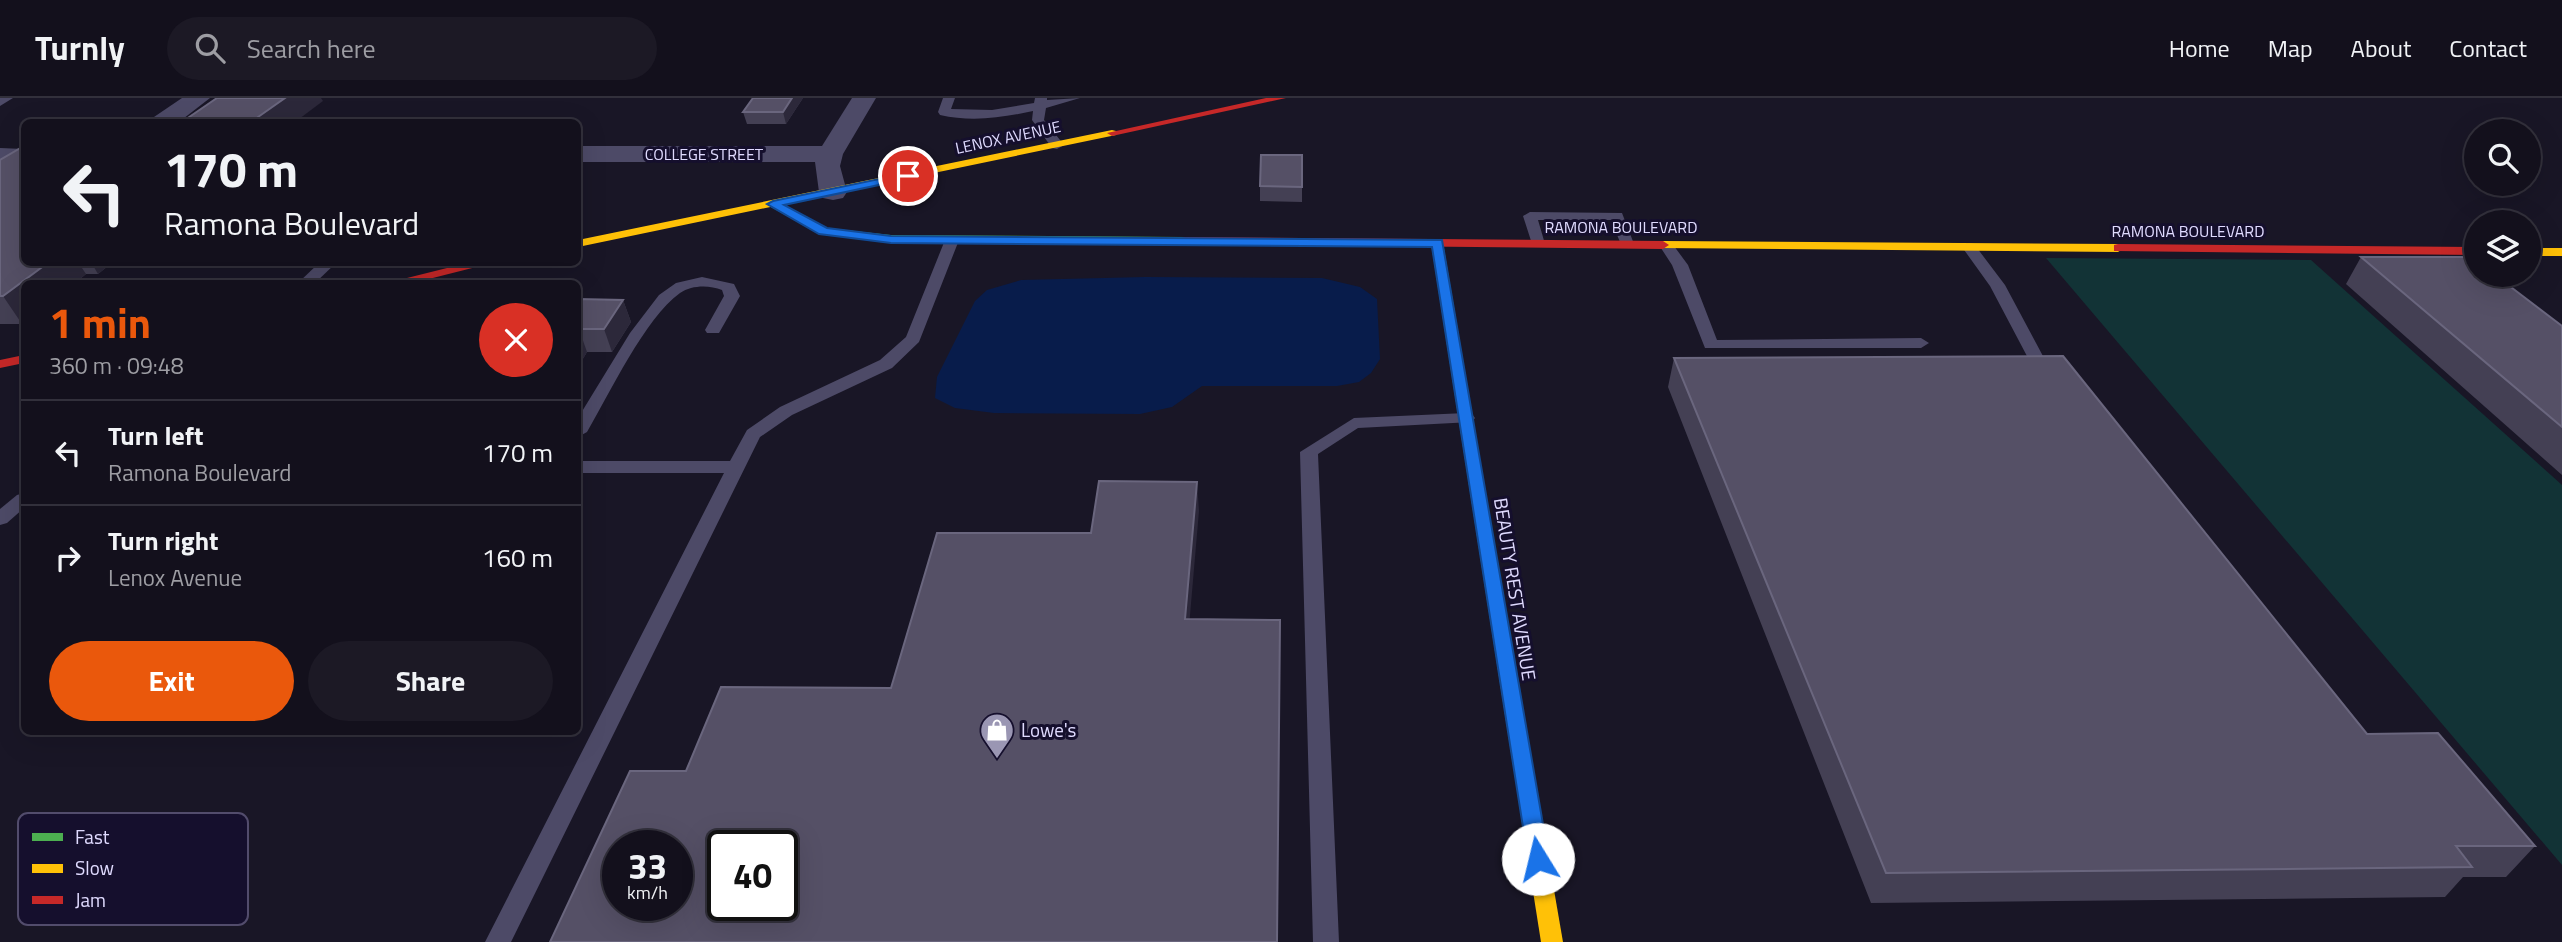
<!DOCTYPE html>
<html lang="en">
<head>
<meta charset="utf-8">
<style>
  :root { --surface:#13101c; --page:#1c1925; --text:#f1f3f6; --muted:#9d9da3; --line:#32303b; --accent:#ea580c }
  body { margin:0; font-family:"Titillium Web",sans-serif; background:var(--page); color:var(--text); height:100vh; display:flex; flex-direction:column; font-size:26px; white-space:nowrap }
  * { box-sizing:border-box; margin:0 }
  p { font-size:23px; color:var(--muted) }
  .icon { flex:none; width:38px; height:38px; fill:none; stroke:currentColor; stroke-width:2; stroke-linecap:round; stroke-linejoin:round }
  .map { position:relative; flex:1; overflow:hidden }
  .details { position:absolute; left:21px; top:182px; width:560px; height:455px; display:flex; flex-direction:column; background:var(--surface); border-radius:10px; box-shadow:0 7px 28px #0002,0 0 0 2px var(--line) }
  .details>* { flex:none }
  .hud { position:absolute; left:21px; top:21px; width:560px; height:147px; border-radius:10px; box-shadow:0 7px 28px #0002,0 0 0 2px var(--line); background:#13101c; color:var(--text); overflow:hidden }
  .buttons { position:absolute; left:2464px; top:21px; display:grid; gap:14px }
  .buttons a { display:grid; place-items:center; width:77px; height:77px; border-radius:50%; background:var(--surface); box-shadow:0 7px 28px #0002,0 0 0 2px var(--line); font-size:35px }
  .speed { position:absolute; left:602px; top:732px; display:flex; gap:14px; font-size:35px; font-weight:700; text-align:center }
  .speed>* { display:grid; place-content:center; width:91px; height:91px; border-radius:50%; background:var(--surface); box-shadow:0 7px 28px #0002,0 0 0 2px var(--line); line-height:1 }
  .speed small { font-size:18px; font-weight:400 }
  .speed .limit { border:4px solid #111; border-radius:10px; background:#fff; color:#111 }
  .pin { position:absolute; display:grid; place-items:center; width:60px; height:60px; color:#fff; margin:-30px; border:4px solid #fff; border-radius:50%; box-shadow:0 2px 7px #0007 }
  .me { position:absolute; width:77px; margin:-38px; rotate:351deg; stroke-linejoin:round; filter:drop-shadow(0 0 5px #0008) }
  .turn { display:flex; align-items:center; gap:24px; height:147px; padding:0 28px; font-size:32px }
  .turn .icon { width:91px; height:91px; stroke-width:2.5 }
  .turn b { display:block; font-size:49px; line-height:60px }
  .round { display:grid; place-items:center; flex:none; width:74px; height:74px; border-radius:37px; background:var(--page) }
  .summary { display:flex; align-items:center; justify-content:space-between; height:119px; padding:0 28px }
  h1 { font-size:42px; font-weight:700; line-height:52px; color:var(--accent) }
  .action { display:flex; gap:14px; margin-top:auto; padding:14px 28px }
  .action a { flex:1; height:80px; border-radius:42px; background:var(--accent); color:#fff; font-size:28px; font-weight:700; line-height:80px; text-align:center }
  .action a+a { background:var(--page); color:var(--text) }
  ul { padding:0; list-style:none }
  li { display:flex; align-items:center; gap:21px; height:105px; padding:0 28px; border-top:2px solid var(--line) }
  li div { flex:1 }
  li b { display:block; font-size:26px }
  li em { font-style:normal }
  header { display:flex; align-items:center; gap:42px; box-sizing:border-box; height:98px; padding:0 35px; background:var(--surface); border-bottom:2px solid var(--line) }
  header strong { font-size:33px }
  nav { display:flex; gap:38px; margin-inline-start:auto; font-size:24px }
  .search { width:490px; height:63px; background:var(--page); display:flex; align-items:center; gap:18px; box-sizing:border-box; padding:0 24px; border-radius:38px; color:var(--muted); font-size:26px }
  .map>svg:first-child { display:block }
  .green { fill:#123336 }
  .water { fill:#081c4b }
  .lines { fill:none; stroke-linecap:round; stroke-linejoin:round }
  .lane { fill:#4d4a67; fill-rule:evenodd }
  .street { fill:#4d4a67; fill-rule:evenodd }
  .fast { fill:#4caf50; fill-rule:evenodd }
  .slow { fill:#ffc107; fill-rule:evenodd }
  .jam { fill:#c62828; fill-rule:evenodd }
  .wall { fill:#444054 }
  .shaded-wall { fill:#2c283a }
  .building { fill:#555066; stroke:#6a667e; stroke-width:2; fill-rule:evenodd }
  .route { fill:#1a73e8; stroke:#114b97; stroke-width:2 }
  .labels { text-anchor:middle; stroke-width:6; stroke-linejoin:round; paint-order:stroke }
  .far-street-label { font-size:16px; fill:#e0dbff; stroke:#150f2d }
  .street-label { font-size:19px; fill:#e0dbff; stroke:#150f2d }
  .poi-label { font-size:19px; fill:#e0dbff; stroke:#150f2d; text-anchor:start }
  .key { fill:#150f2d; stroke:#524c6c; stroke-width:2 }
  .key-label { font-size:19px; fill:#e0dbff }
</style>
</head>
<body>
<header>
<strong>Turnly</strong>
<div class="search"><svg class="icon" aria-label="search" viewBox="0 0 24 24"><circle cx="10" cy="10" r="6"/><path d="M15 15l6 6"/></svg>Search here</div>
<nav><a>Home</a><a>Map</a><a>About</a><a>Contact</a></nav>
</header>
<div class="map">
<svg width="2562" height="844" viewBox="0 0 2562 844">
  <rect width="100%" height="100%" fill="#191626"/>
  <!-- green -->
  <path class="green" d="M2046 160 2311 162 2562 387V767Z"/>
  <!-- water -->
  <path class="water" d="M1145 179 1322 180 1360 189 1377 201 1380 261 1371 275 1359 284 1337 288H1202L1172 309 1140 316 994 315 955 310 935 300 937 279 975 203 987 192 1021 182Z"/>
  <g class="lines">
    <!-- lane -->
    <g class="lane">
      <path d="M0 0H13L0 8Z"/>
      <path d="M943 0H955L951 11 992 12 1034 5 1035 0H1047V2L1080 0 1046 10 1044 22 1064 47 1057 51 1052 50 1032 22 1033 13C1002 20 971 24 940 17L938 14Z"/>
      <path d="M1530 114 1622 115 1634 146 1632 149H1622L1611 122H1538L1545 146 1543 149H1533L1523 118Z"/>
      <path d="M952 138 959 142 919 244 892 270 792 317 760 339 511 844H485L724 375H578V363H730L747 332 780 309 880 262 906 239 945 142Z"/>
      <path d="M1666 143 1671 144 1688 167 1717 242 1921 240 1929 245 1921 250H1705L1672 167 1659 147Z"/>
      <path d="M1969 145 1974 146 2005 187 2044 260 2042 264H2030L2028 260 1990 188 1962 149Z"/>
      <path d="M320 164H337L314 186H297Z"/>
      <path d="M702 179 734 186 740 198 719 235H707L705 232 724 198 722 192C709 187 692 187 680 195 645 220 610 295 587 334L578 339V320L630 235 659 197 676 185Z"/>
      <path d="M1466 315 1472 316 1475 320 1472 324 1358 330 1318 356 1339 844H1313L1300 354 1354 320Z"/>
      <path d="M24 395V410L7 425 0 427V411L17 397Z"/>
    </g>
    <!-- street -->
    <g class="street">
      <path d="M182 0H210L179 24H151L154 19Z"/>
      <path d="M852 0H876L843 56 840 68 847 94 843 100 833 102 823 100 819 94 815 64H578V48H822Z"/>
      <path d="M0 50 24 51V67L0 66Z"/>
    </g>
    <!-- fast -->
    <g class="fast">
      <path d="M773 103 827 130 891 137 1185 139 1191 143 1185 147 891 145 820 136 769 108 767 106Z"/>
      <path d="M1437 141 1443 145 1515 566 1512 571H1500L1497 566 1431 145Z"/>
    </g>
    <!-- slow -->
    <g class="slow">
      <path d="M1112 32 1116 33V37L578 149V142Z"/>
      <path d="M1663 143 2118 146 2124 150 2118 154 1659 150 1657 147Z"/>
      <rect x="2529" y="150" width="33" height="8"/>
      <path d="M1506 560 1512 561 1515 566 1563 844H1541L1497 566 1500 561Z"/>
    </g>
    <!-- jam -->
    <g class="jam">
      <path d="M1266 0H1286L1112 38 1107 35Z"/>
      <path d="M1185 139 1663 143 1669 147 1663 151 1181 146V140Z"/>
      <path d="M2118 146 2476 149V157L2114 153V147Z"/>
      <path d="M471 164H496L409 186H383Z"/>
      <path d="M24 257V265L0 270V262Z"/>
    </g>
  </g>
  <!-- wall -->
  <g class="wall">
    <path d="M803 0 786 26H747L743 14Z"/>
    <path d="M1302 57V104L1260 103V88Z"/>
    <path d="M0 62 24 164H113L98 176H86L74 186H24L22 226H0Z"/>
    <path d="M2361 159 2562 228V377L2346 186Z"/>
    <path d="M578 201 623 202 631 224 612 254H587L578 269Z"/>
    <path d="M1674 260 2367 636 2535 748 2506 779H2463L2445 799 1871 805 1668 289Z"/>
  </g>
  <!-- shaded-wall -->
  <g class="shaded-wall">
    <path d="M285 0H321L323 3 295 24H251Z"/>
    <path d="M792 0H803L786 26 783 14Z"/>
    <path d="M49 164H78L86 176 74 186H24V223L22 226 3 198Z"/>
    <path d="M91 164H113L98 176Z"/>
    <path d="M623 202 631 224 612 254 604 231Z"/>
    <path d="M579 231 587 254 578 269V233Z"/>
    <path d="M1197 384 1199 413 1187 552 1185 521Z"/>
  </g>
  <!-- building -->
  <g class="building">
    <path d="M217 0H285L251 24H182Z"/>
    <path d="M753 0H792L783 14H743Z"/>
    <path d="M24 48V164H49L3 198H0V62Z"/>
    <path d="M1261 57H1302V89L1260 88Z"/>
    <path d="M2361 159H2472L2476 163V177H2495L2562 228V329Z"/>
    <path d="M578 201 623 202 604 231H579L578 233Z"/>
    <path d="M2063 258 2367 636 2438 635 2535 748H2456L2472 769 1886 775 1674 260Z"/>
    <path d="M1099 383 1197 384 1185 521 1280 522 1277 844H550L630 673H686L721 589 891 590 937 435H1091ZM618 747H677V807H618ZM723 747H782V807H723Z"/>
  </g>
  <!-- route -->
  <path class="route" d="M908 75 913 78 912 80 784 107 827 130 891 138 1442 142 1549 761 1546 767 1538 770 1531 767 1528 761 1432 149 891 145 819 136 767 106 773 103Z"/>
  <!-- icons -->
  <defs>
    <g id="shop-pin" transform="scale(1.75)"><path d="M0 17L-7.5 6A9.5 9.5 0 1 1 7.5 6Z" fill="#9a96b3" stroke="#150f2d"/><path d="M-5-2.5h2.3a2.7 3.5 0 0 1 5.4 0H5L5.5 6h-11ZM-1.5-2.5h3a1.5 2.3 0 0 0-3 0Z" fill="#fff"/></g>
  </defs>
  <g fill-rule="evenodd">
    <use href="#shop-pin" x="997" y="632"/>
  </g>
  <g class="labels">
    <!-- far-street labels -->
    <g class="far-street-label">
      <text transform="translate(1008 39) rotate(-12)" y="6">LENOX AVENUE</text>
      <text x="704" y="62">COLLEGE STREET</text>
      <text x="1621" y="135">RAMONA BOULEVARD</text>
      <text x="2188" y="139">RAMONA BOULEVARD</text>
    </g>
    <!-- street labels -->
    <g class="street-label">
      <text transform="translate(1515 491) rotate(81)" y="7">BEAUTY REST AVENUE</text>
    </g>
    <!-- poi labels -->
    <g class="poi-label">
      <text x="1021" y="639">Lowe's</text>
    </g>
  </g>
  <!-- legend -->
  <rect x="18" y="715" width="230" height="112" rx="10" class="key"/>
  <rect x="32" y="735" width="31" height="8" fill="#4caf50"/>
  <rect x="32" y="766" width="31" height="9" fill="#ffc107"/>
  <rect x="32" y="798" width="31" height="8" fill="#c62828"/>
  <g class="key-label">
    <text x="75" y="746">Fast</text>
    <text x="75" y="777">Slow</text>
    <text x="75" y="809">Jam</text>
  </g>
</svg>
<div class="buttons">
<a><svg class="icon" aria-label="search" viewBox="0 0 24 24"><circle cx="10" cy="10" r="6"/><path d="M15 15l6 6"/></svg></a>
<a><svg class="icon" aria-label="layers" viewBox="0 0 24 24"><path d="M12 4l9 5-9 5-9-5zM3 14l9 5 9-5"/></svg></a>
</div>
<div class="speed"><div>33<small>km/h</small></div><div class="limit">40</div></div>
<div class="pin" style="left:908px;top:78px;background:#d93025"><svg class="icon" aria-label="arrive" viewBox="0 0 24 24"><path d="M6 21V4h12l-3 4 3 4H6"/></svg></div>
<svg class="me" style="left:1538px;top:761px" viewBox="-20 -20 40 40"><circle r="19" fill="#fff"/><path d="M0-13L10 11 0 6-10 11z" fill="#1a73e8"/></svg>
<div class="hud">
<div class="turn"><svg class="icon" aria-label="left" viewBox="0 0 24 24"><path d="M17 20v-9H6M10 6l-5 5 5 5"/></svg><div><b>170 m</b>Ramona Boulevard</div></div>
</div>
<section class="details">
<div class="summary"><div><h1>1 min</h1><p>360 m · 09:48</p></div><a class="round" style="background:#d93025;color:#fff"><svg class="icon" aria-label="close" viewBox="0 0 24 24"><path d="M6 6l12 12M18 6L6 18"/></svg></a></div>
<ul>
<li><svg class="icon" aria-label="left" viewBox="0 0 24 24"><path d="M17 20v-9H6M10 6l-5 5 5 5"/></svg><div><b>Turn left</b><p>Ramona Boulevard</p></div><em>170 m</em></li>
<li><svg class="icon" aria-label="right" viewBox="0 0 24 24"><path d="M7 20v-9h11M14 6l5 5-5 5"/></svg><div><b>Turn right</b><p>Lenox Avenue</p></div><em>160 m</em></li>
</ul>
<div class="action"><a>Exit</a><a>Share</a></div>
</section>
</div>
</body>
</html>
